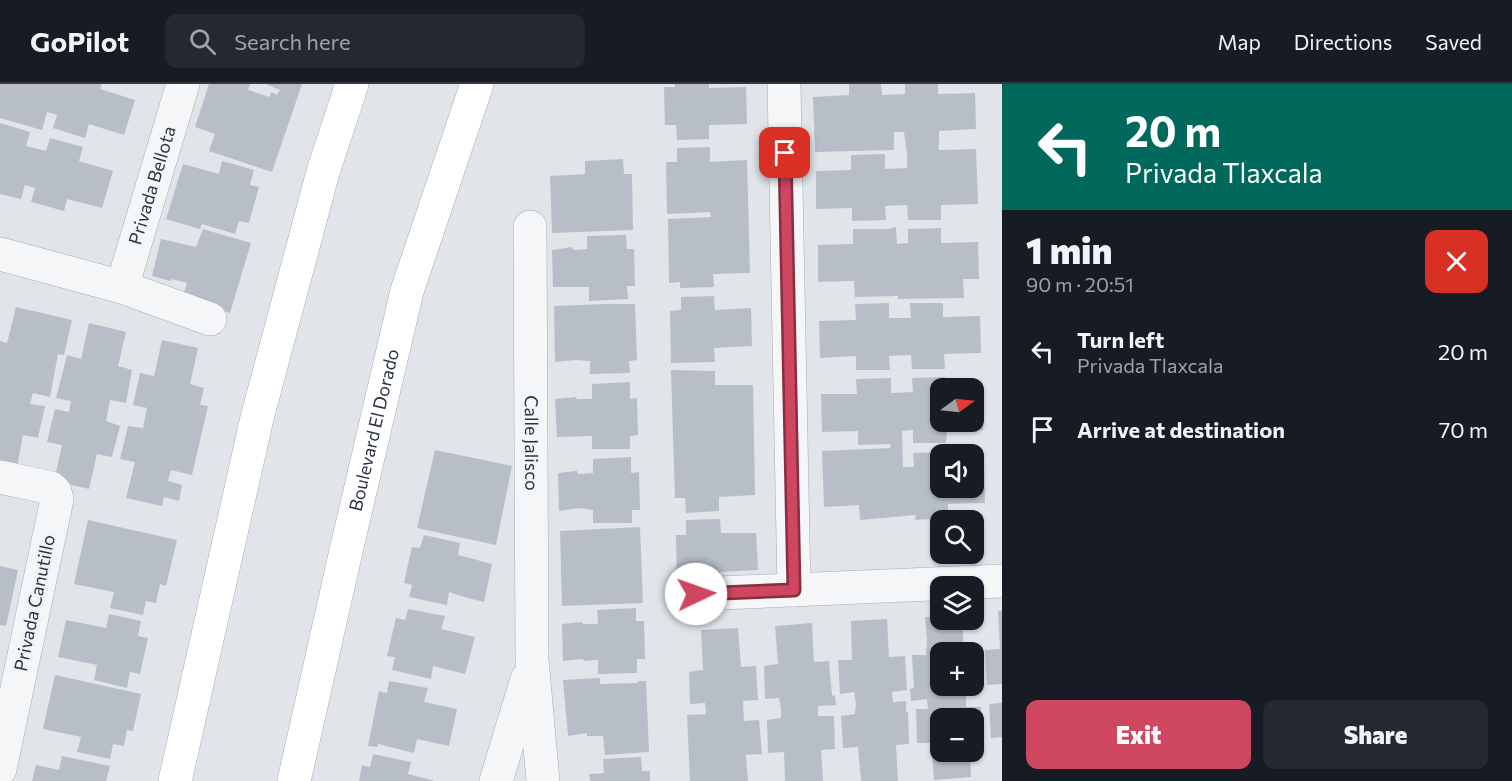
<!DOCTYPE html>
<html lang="en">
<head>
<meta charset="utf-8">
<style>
  :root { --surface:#171b24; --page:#242831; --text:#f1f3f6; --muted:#9ea1a6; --line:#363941; --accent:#cf4661 }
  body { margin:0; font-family:Commissioner,sans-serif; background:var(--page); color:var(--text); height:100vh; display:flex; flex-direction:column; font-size:22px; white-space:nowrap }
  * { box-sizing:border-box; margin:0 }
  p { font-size:20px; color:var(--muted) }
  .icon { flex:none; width:33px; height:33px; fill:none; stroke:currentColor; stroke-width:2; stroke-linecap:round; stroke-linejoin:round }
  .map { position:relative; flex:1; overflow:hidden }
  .side { display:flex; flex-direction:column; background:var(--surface); width:510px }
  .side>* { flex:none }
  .top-card { background:#00695c; color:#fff; overflow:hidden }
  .needle { width:39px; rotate:75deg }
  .tools { position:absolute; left:930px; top:294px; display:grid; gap:12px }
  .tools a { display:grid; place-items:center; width:54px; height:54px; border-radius:12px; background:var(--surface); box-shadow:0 2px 4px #0004; font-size:30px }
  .pin { position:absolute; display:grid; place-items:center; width:51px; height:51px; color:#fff; margin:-26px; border-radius:12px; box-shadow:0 3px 9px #0006 }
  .me { position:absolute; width:66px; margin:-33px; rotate:87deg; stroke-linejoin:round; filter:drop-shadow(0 0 4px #0008) }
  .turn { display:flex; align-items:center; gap:21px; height:126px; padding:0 24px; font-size:27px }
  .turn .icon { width:78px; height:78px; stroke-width:2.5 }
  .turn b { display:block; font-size:42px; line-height:51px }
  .round { display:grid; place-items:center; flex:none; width:63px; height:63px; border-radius:12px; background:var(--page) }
  .head { display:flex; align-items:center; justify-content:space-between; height:102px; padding:0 24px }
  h1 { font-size:36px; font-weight:800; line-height:45px }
  .cta { display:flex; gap:12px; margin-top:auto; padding:12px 24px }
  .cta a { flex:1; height:69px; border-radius:12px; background:var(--accent); color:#fff; font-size:24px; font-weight:800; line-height:69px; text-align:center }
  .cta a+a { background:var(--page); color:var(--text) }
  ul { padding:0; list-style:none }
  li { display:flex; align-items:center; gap:18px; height:78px; padding:0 24px }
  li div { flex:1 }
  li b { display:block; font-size:22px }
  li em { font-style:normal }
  header { display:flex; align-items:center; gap:36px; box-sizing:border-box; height:84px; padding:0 30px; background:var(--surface); border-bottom:2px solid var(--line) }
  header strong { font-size:28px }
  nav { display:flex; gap:33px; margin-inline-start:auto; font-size:21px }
  .search { width:420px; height:54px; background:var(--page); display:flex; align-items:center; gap:15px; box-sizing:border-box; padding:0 21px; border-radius:12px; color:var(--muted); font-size:22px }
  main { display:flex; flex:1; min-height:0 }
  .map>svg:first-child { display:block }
  .building { fill:#b8bec7 }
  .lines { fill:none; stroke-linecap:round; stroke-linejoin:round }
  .minor-casing { stroke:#a6acb4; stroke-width:34 }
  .secondary-casing { stroke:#a6acb4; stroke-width:34 }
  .minor { stroke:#f4f6f8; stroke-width:33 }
  .secondary { stroke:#fff; stroke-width:33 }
  .route-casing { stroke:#872e3f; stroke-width:15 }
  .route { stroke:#cf4661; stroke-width:10 }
  .labels { text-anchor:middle; stroke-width:6; stroke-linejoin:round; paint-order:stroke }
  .street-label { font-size:18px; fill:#293342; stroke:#f1f4f7 }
</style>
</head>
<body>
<header>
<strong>GoPilot</strong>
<div class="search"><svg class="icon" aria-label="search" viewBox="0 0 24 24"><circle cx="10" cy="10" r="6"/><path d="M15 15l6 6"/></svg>Search here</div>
<nav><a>Map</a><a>Directions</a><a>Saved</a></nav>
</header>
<main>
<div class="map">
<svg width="1002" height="697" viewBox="0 0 1002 697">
  <rect width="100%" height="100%" fill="#e1e5ea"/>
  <!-- building -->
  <g class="building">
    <path d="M0 0H102L100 5 135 16 124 51 89 40 85 54 53 44 57 31 47 28 42 46 0 34Z"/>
    <path d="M209 0H250L248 6 270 13 271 8 277 11 280 6 266 0H302L272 88 209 67 215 50 195 43Z"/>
    <path d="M675 0H709V4L746 3 747 40 709 41V55L677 56 676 41H665L664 3H675Z"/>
    <path d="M849 0H881L882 11 905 10V0H938V10L975 9 976 45 939 47V61H938L939 66 976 65 978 120 941 121V136H908L907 121 885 122 886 136 852 137V124L816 125V87L851 86V71L885 70V85L907 84V69L904 48H894V66L815 68 813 13 849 11Z"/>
    <path d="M0 39 30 48 26 62 46 67 50 54 83 63 79 77 113 87 102 124 67 115 64 127 31 118 35 104 25 101 21 115 0 110Z"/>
    <path d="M710 63V78L747 76 750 189 713 190 714 203 680 204V198L669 199 668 135 711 133 710 128 667 130 666 78H677V64Z"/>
    <path d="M623 75 624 90H632L633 146 552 149 550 92 585 90V77Z"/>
    <path d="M222 77 254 86 250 101 259 103 249 139 239 137 235 150 202 140 200 145 166 135 183 80 219 90Z"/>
    <path d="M896 143 897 160 908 159V145L941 144V159L978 158 979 195H963L964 214 898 215V212L855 213 854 197 818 198V161L853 160V145H887Z"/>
    <path d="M203 145 251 159 230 229 182 214 187 199 172 195 171 197 152 192 161 155 196 163Z"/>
    <path d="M626 151 627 165H634L635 202H627L628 215 589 217V203H553L552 166 572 163 573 166 587 165V152Z"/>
    <path d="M714 212 715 226 751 224 752 262 714 264 715 278 671 279 670 227 681 226V213Z"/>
    <path d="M889 219V234H911L910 219H943V233L980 232 981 269 944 270 945 285H912L911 271 889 272 890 286H856V272L820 274 819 237 856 236 855 220Z"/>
    <path d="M606 220H635L637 276 629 277 630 289 590 290V277L576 276 555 278 554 222Z"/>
    <path d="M16 223 72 236 64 271 58 270 50 313 33 309 30 320 45 322 38 354 23 351 16 388 0 384V257L7 259Z"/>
    <path d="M89 239 126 248 118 282 132 286 126 319 110 316 106 337 120 342 112 373 97 370 89 405 54 397 62 361 47 358 55 325 69 328 71 317 56 314 67 271 81 275Z"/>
    <path d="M162 256 198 264 190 300 204 304 200 321 208 322 192 391 171 386 168 397 182 401 179 417 164 413 162 422 126 414 135 378 120 375 128 342 143 344 147 324 133 321 140 289 154 292Z"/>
    <path d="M671 286 715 287V301H753L755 411 719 413V427L686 429 685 414H675Z"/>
    <path d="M945 293V304H940V338H974V306H982L983 346 947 345 946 359H913V346L902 347 903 383H914L913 369 947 368V370H940V404H974V381H984L985 419 948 420V434L915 436 916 431 860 436 859 421 824 423 822 367 891 364 890 360 858 361V347L822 348 821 310H857L856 295 891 294V309L913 308 912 294Z"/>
    <path d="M630 298V315L637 314 638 351 630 352V365H592V352L557 353 555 315 577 313 576 315H592V300Z"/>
    <path d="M435 366 512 382 496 461 417 444Z"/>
    <path d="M631 373V389L639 388 640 426H632V439H593V426L579 424 559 427 558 389 577 387 578 390 593 389V375Z"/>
    <path d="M720 435 721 449H756L758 486 720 488 721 501 688 508H677L676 451H686V436Z"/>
    <path d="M88 436 177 456 166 502 160 500 156 519 146 517 143 531 110 524 114 508 74 500Z"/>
    <path d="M640 443 643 519 562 522 560 447Z"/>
    <path d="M424 451 460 459 458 471 492 480 484 518 464 513 449 508 447 521 409 513 412 501 404 499 408 480 412 463 420 464Z"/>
    <path d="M0 482 18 486 6 542 0 541Z"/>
    <path d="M636 524V537H644L645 575H637V589L598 590V576L584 577 583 575 563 577 562 540 582 538 583 540H598L597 526Z"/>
    <path d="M408 525 445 532 441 545 475 553 465 590 433 582 431 595 392 586 395 573 387 572 396 534 405 536Z"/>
    <path d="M998 527H1002V600L987 601 985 566 1000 565Z"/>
    <path d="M109 530 141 537 138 552 148 554 140 590 130 588 127 604 94 596 97 581 58 573 66 536 106 544Z"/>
    <path d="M940 532V536H962L964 568H940V602H966V623H981L983 655H974V634H940V668H970L971 693 934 696 931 659H917L916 625H928L927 615 911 617 910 605 914 604 912 571H926L927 556 925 533Z"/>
    <path d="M887 535 889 573 905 572 907 606 892 608 893 618 906 617V627L908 628 909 660 896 661 898 697H861L858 663 843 664 841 632 855 630 856 620 854 608 840 610 838 576H852L851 537Z"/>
    <path d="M812 539 814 578 829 577 832 612 835 611 836 621 818 622V632H834L835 665 821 666 823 697H785L784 668 768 669 767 636 781 634V625L779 614 765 615 764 582 778 580 775 542Z"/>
    <path d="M738 544 741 583 756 582 758 616 743 617 744 637 759 636 762 670 746 671 748 697H690L687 631 706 630 705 619 690 620 689 588 703 586 701 546Z"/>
    <path d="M974 568H979L981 602H974Z"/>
    <path d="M55 591 141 610 133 647 127 646 124 662 113 660 110 675 77 668 81 653 43 645Z"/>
    <path d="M600 594V600L638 599 637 597H646L649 668 605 671 603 652H587V649L568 652 563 596Z"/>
    <path d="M389 597 428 604 424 618 457 625 449 662 417 655 414 669 378 660V663L368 662 379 607 387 609Z"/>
    <path d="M1002 619V653L991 654 989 620Z"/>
    <path d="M373 670 411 678 408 690 435 697H359L362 681 370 683Z"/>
    <path d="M62 672 110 682 106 697H32L36 681 59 686Z"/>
    <path d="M641 673 642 687H650V697H590L589 690 604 689 603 675Z"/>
  </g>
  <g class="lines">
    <!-- minor casing -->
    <g class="minor-casing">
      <g id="minor">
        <path d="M784 0 794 506"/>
        <path id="s1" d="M530 143 532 576 543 697"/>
        <path d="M0 170 122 203 210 235"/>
        <path id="s2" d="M122 203 183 0"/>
        <path d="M0 393 51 404 55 408 57 415 0 685"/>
        <path d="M696 510 1002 497"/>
        <path d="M496 697 527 595"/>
      </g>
    </g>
    <!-- secondary casing -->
    <g class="secondary-casing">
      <g id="secondary">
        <path d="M175 697 257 334 323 88 352 0"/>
        <path id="s3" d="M294 697 346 467 407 207 477 0"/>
      </g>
    </g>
    <!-- minor -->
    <use href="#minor" class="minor"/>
    <!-- secondary -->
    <use href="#secondary" class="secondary"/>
  </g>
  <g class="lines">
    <!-- route casing -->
    <g class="route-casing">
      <path id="route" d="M696 510 794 506 785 69"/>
    </g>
    <!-- route -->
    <use href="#route" class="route"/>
  </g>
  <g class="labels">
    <!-- street labels -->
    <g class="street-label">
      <text dy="6" stroke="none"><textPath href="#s2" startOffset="106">Privada Bellota</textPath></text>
      <text dy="6" stroke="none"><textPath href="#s3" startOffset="360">Boulevard El Dorado</textPath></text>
      <text dy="6" stroke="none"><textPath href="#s1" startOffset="216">Calle Jalisco</textPath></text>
      <text transform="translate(35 519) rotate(-78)" y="6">Privada Canutillo</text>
    </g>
  </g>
</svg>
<div class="tools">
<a><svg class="needle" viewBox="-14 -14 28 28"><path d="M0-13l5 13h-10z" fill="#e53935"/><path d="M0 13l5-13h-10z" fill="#9ea1a6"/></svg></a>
<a><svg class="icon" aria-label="sound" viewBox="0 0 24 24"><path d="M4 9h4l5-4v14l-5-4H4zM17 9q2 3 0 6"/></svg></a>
<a><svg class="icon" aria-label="search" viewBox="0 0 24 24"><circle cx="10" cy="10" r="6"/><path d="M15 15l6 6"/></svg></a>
<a><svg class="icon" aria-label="layers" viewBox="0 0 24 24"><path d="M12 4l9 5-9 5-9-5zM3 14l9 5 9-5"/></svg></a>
<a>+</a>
<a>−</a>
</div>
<div class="pin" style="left:785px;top:69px;background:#d93025"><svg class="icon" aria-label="arrive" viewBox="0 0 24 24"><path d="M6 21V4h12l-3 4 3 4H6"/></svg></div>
<svg class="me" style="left:696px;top:510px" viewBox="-20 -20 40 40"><circle r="19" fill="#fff"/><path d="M0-13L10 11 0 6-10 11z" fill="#cf4661"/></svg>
</div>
<section class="side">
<div class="top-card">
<div class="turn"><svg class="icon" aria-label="left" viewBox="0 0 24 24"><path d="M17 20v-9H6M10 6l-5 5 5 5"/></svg><div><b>20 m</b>Privada Tlaxcala</div></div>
</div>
<div class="head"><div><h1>1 min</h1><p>90 m · 20:51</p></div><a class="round" style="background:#d93025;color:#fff"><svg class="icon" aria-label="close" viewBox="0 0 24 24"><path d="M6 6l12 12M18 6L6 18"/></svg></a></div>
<ul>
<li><svg class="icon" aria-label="left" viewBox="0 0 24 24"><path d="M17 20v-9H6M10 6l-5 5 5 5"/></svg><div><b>Turn left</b><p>Privada Tlaxcala</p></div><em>20 m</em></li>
<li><svg class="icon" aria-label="arrive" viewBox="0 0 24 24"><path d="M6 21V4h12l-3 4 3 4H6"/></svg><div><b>Arrive at destination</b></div><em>70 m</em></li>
</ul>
<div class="cta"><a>Exit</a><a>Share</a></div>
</section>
</main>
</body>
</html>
